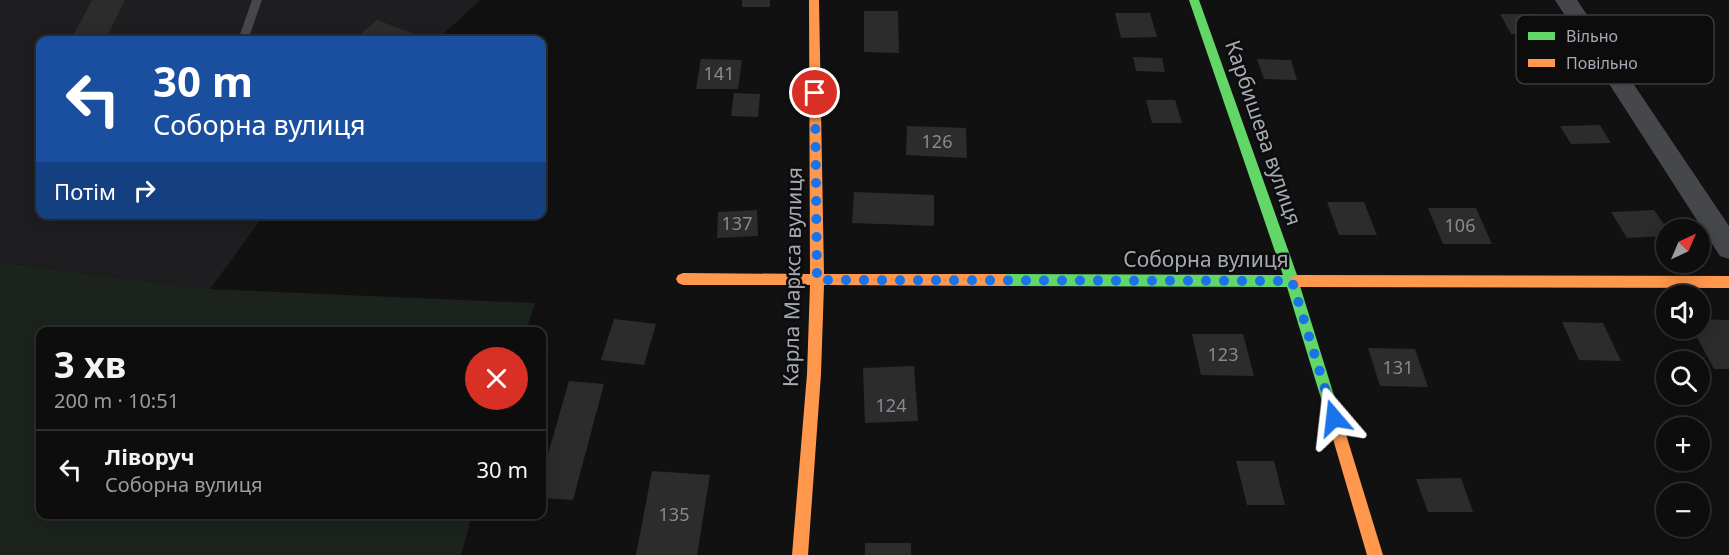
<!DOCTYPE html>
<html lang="uk">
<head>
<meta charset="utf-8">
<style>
  :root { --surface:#0d0d0e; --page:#161617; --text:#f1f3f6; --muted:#9a9c9e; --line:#2d2d2e }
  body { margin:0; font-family:"Noto Sans",sans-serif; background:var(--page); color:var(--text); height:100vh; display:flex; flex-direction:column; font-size:22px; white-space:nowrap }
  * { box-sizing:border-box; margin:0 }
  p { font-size:20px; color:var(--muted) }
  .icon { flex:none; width:33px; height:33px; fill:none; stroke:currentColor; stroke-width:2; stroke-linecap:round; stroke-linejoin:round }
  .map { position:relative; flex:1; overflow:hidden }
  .drawer { position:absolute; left:36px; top:327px; width:510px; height:192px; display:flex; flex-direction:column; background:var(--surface); border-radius:12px; box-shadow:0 3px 15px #0003,0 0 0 2px var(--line) }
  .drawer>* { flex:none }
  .top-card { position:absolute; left:36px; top:36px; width:510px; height:183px; border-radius:12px; box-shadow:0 3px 15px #0003,0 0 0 2px var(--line); background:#1a4fa0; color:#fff; overflow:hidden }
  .needle { width:39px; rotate:44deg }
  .tools { position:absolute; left:1656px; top:219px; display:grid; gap:12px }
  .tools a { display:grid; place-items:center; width:54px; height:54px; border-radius:50%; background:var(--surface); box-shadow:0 3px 15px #0003,0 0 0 2px var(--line); font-size:30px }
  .pin { position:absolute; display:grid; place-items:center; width:51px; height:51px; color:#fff; margin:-26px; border:3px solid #fff; border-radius:50%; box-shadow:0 2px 6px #0007 }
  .me { position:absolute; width:66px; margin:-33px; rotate:343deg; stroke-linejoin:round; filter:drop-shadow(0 0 4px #0008) }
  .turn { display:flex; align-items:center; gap:21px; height:126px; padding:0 18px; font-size:27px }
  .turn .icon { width:78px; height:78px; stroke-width:2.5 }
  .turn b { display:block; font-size:42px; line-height:51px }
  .then { display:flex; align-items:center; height:57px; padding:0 18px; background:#0003; gap:12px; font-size:22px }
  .round { display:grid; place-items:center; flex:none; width:63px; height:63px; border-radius:32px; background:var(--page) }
  .overview { display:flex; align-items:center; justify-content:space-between; height:102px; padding:0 18px }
  h1 { font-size:36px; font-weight:700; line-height:45px }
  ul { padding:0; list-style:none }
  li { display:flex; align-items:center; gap:18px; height:78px; padding:0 18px; border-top:2px solid var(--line) }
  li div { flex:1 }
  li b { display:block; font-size:22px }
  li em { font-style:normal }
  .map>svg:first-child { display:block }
  .built { fill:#1e1e20 }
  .green { fill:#1c221c }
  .building { fill:#2c2c2d }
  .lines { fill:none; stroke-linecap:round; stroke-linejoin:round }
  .lane { fill:#46474b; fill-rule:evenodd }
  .street { fill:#46474b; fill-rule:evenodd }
  .fast { fill:#63d668; fill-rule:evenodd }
  .slow { fill:#ff974d; fill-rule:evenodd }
  .route { stroke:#1a73e8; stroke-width:10; stroke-dasharray:0 18 }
  .labels { text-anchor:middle; stroke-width:5; stroke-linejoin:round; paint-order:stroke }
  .number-label { font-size:18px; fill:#868a91 }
  .street-label { font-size:21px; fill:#a4a9b2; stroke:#0c0c0d }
  .key { fill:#0c0c0d; stroke:#3a3b3f; stroke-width:1.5 }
  .key-label { font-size:16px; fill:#a4a9b2 }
</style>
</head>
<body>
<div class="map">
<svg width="1729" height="555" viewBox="0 0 1729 555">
  <rect width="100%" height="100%" fill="#111112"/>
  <!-- built -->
  <path class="built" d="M0 0H480L437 40H40V214L264 215 210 289 0 262Z"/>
  <!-- green -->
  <path class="green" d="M0 262 210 289 535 303 526 331 40 332V514L472 515 461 555H0Z"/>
  <!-- building -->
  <g class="building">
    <path d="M92 0H125L105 40H71Z"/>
    <rect x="742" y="0" width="28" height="7"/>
    <path d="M864 11H898L899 53 864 52Z"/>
    <path d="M1115 13H1150L1157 37 1121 38Z"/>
    <path d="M1500 14H1536L1547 35 1511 34Z"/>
    <path d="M377 20 425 38 422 40H354Z"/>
    <path d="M1133 57 1162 58 1165 72 1136 71Z"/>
    <path d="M701 59 742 60 738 89H696Z"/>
    <path d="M1257 59 1291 60 1297 80 1264 79Z"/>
    <path d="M734 93 760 94 758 117 731 116Z"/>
    <path d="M1146 100H1175L1182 123H1152Z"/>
    <path d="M1600 125 1611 143 1571 144 1560 126Z"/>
    <path d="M907 126 966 128 967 158 906 155Z"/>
    <path d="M854 192 934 195V226L852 223Z"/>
    <path d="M1327 202H1364L1377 235H1339Z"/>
    <path d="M1428 208H1476L1492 244H1443Z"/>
    <path d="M757 210 758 236 717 238 718 212Z"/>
    <path d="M1654 210 1668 230 1666 236 1627 238 1611 212Z"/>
    <path d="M614 319 656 324 644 365 601 360Z"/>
    <path d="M1700 319 1729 320V369H1714L1692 328H1700Z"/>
    <path d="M1562 322 1603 323 1621 361 1579 360Z"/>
    <path d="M1192 334H1243L1254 376 1201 375Z"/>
    <path d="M1368 348 1415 349 1428 387 1380 386Z"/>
    <path d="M914 366 918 421 865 423 863 368Z"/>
    <path d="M569 381 604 384 573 500 542 498V475Z"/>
    <path d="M1236 461H1274L1285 505H1247Z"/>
    <path d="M652 471 710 475 697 555H636Z"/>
    <path d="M1461 478 1473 512H1428L1416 479Z"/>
    <rect x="865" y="543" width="46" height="12"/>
  </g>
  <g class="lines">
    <!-- lane -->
    <path class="lane" d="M252 0H262L248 40H238Z"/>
    <!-- street -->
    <path class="street" d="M1555 0H1577L1729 226V259L1720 256Z"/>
    <!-- fast -->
    <path class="fast" d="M1189 0H1199L1297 275 1302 277 1304 281 1300 286 1337 405 1335 410 1330 412 1325 410 1323 405 1287 287 1004 286 999 284 997 280 999 276 1004 274 1283 275Z"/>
    <!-- slow -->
    <g class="slow">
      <path d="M809 0H819L824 274H1004L1009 276 1011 280 1009 284 1004 286 824 285 821 374 808 555H792L807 374 810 285H683L678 283 676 279 678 275 683 273 810 274Z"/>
      <path d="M1297 275 1729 276V288L1297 287 1292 285 1290 281 1292 277Z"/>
      <path d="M1330 398 1335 400 1337 405 1383 555H1367L1323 405 1325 400Z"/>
    </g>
  </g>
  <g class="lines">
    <!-- route -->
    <path class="route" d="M815 93 817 280 1292 281 1334 418"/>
  </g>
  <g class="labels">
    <!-- number labels -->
    <g class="number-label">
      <text x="719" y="80">141</text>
      <text x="937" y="148">126</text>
      <text x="737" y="230">137</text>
      <text x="1460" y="232">106</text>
      <text x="1223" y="361">123</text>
      <text x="1398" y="374">131</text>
      <text x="891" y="412">124</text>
      <text x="674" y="521">135</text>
    </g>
    <!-- street labels -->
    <g class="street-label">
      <text transform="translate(1263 133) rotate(71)" y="7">Карбишева вулиця</text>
      <text x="1206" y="267">Соборна вулиця</text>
      <text transform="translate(793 277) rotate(-89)" y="7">Карла Маркса вулиця</text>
    </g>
  </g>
  <!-- legend -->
  <rect x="1516" y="15" width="198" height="69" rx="9" class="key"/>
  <rect x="1528" y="32" width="27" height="8" fill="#63d668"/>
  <rect x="1528" y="59" width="27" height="8" fill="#ff974d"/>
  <g class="key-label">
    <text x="1566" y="42">Вільно</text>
    <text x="1566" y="69">Повільно</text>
  </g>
</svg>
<div class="tools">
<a><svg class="needle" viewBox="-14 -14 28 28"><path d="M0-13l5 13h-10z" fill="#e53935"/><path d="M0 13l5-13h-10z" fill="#9a9c9e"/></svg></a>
<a><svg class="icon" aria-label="sound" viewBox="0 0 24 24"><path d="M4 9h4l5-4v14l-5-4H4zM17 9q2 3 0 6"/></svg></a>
<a><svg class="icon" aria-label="search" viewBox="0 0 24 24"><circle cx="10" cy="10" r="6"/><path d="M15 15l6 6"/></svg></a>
<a>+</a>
<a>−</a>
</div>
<div class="pin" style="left:815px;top:93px;background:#d93025"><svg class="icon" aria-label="arrive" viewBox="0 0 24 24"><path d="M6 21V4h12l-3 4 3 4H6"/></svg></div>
<svg class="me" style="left:1334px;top:418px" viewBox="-20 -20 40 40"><path d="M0-17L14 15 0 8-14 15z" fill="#1a73e8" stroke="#fff" stroke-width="4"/></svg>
<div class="top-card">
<div class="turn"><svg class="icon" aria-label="left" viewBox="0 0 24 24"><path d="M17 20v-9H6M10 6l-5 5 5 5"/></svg><div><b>30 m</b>Соборна вулиця</div></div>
<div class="then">Потім<svg class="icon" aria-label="right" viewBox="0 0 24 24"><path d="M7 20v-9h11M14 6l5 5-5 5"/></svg></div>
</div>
<section class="drawer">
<div class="overview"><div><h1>3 хв</h1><p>200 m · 10:51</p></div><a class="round" style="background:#d93025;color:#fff"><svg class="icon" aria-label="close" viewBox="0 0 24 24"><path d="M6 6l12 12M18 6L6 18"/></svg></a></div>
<ul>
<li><svg class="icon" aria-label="left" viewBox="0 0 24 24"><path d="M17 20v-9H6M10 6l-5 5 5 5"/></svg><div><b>Ліворуч</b><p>Соборна вулиця</p></div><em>30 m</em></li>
</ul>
</section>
</div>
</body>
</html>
